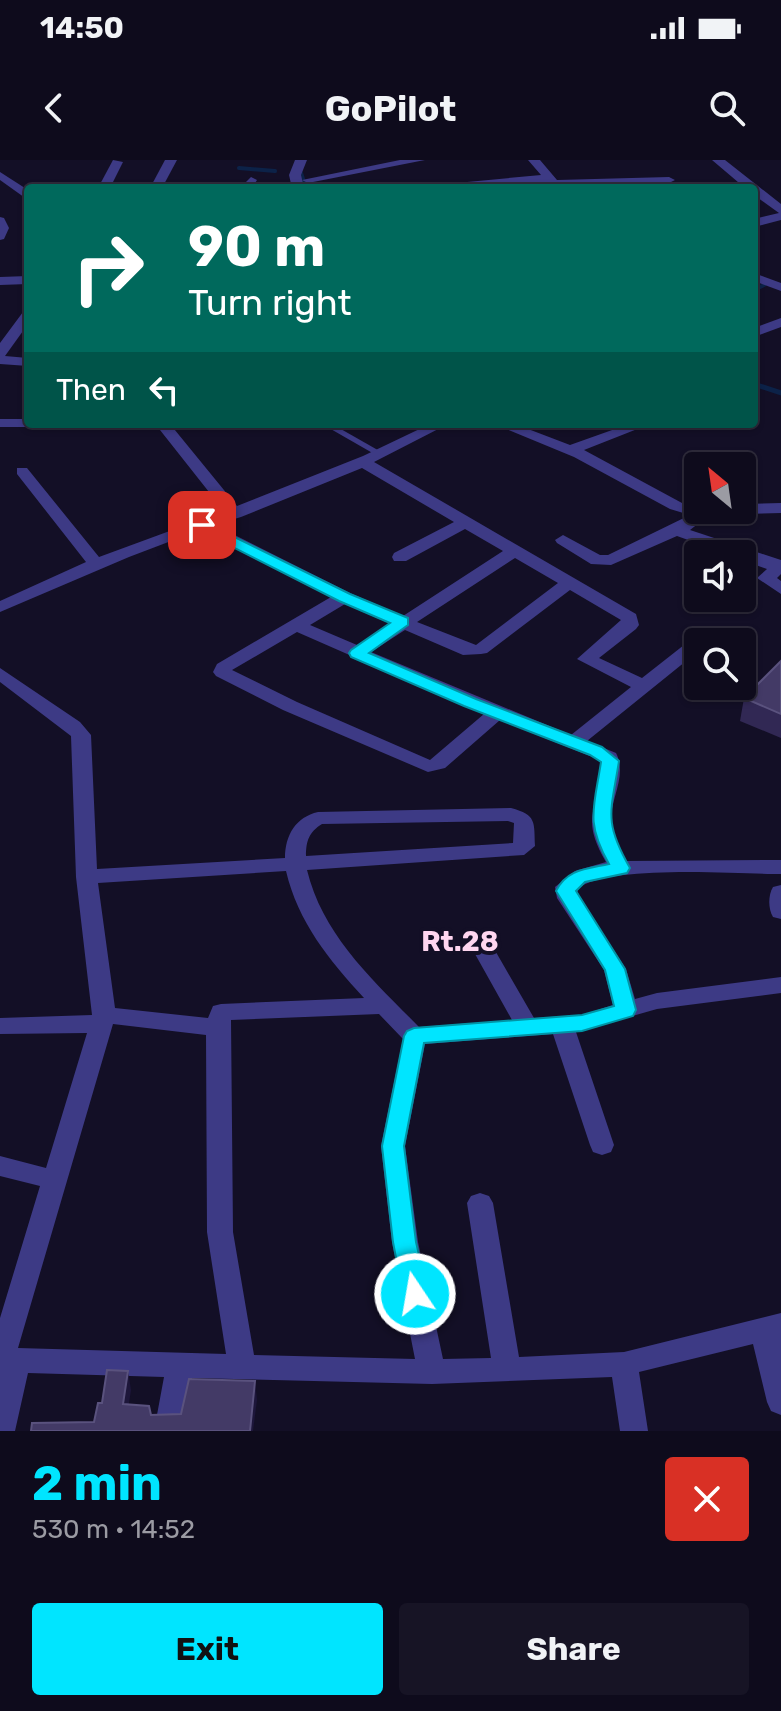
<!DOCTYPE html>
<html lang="en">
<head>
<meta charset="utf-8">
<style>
  :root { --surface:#0e0b1c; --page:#171425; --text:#f1f3f6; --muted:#9b9ba3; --line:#2e2b3b; --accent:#00e5ff }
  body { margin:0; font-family:Rubik,sans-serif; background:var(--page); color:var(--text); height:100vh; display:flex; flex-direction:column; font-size:30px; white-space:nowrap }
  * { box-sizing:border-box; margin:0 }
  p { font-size:26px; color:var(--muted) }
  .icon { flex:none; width:44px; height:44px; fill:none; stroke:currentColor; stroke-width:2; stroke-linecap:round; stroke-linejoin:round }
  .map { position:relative; height:1271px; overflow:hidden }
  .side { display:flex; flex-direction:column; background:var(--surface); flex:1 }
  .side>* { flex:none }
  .top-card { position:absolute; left:24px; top:24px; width:734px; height:244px; border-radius:8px; box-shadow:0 2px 6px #0004,0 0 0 2px var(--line); background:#00695c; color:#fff; overflow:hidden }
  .needle { width:52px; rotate:331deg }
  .tools { position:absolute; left:684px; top:292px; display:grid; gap:16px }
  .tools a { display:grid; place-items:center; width:72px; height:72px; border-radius:8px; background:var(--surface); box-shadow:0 2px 6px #0004,0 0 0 2px var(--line); font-size:40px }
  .pin { position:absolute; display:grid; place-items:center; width:68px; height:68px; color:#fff; margin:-34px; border-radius:16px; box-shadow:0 4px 12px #0006 }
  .me { position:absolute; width:88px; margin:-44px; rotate:348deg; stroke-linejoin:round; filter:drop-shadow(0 0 6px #0008) }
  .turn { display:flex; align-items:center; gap:28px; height:168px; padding:0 32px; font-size:36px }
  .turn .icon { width:104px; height:104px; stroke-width:2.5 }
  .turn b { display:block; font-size:56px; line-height:68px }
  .then { display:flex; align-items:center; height:76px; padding:0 32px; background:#0003; gap:16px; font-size:30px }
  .round { display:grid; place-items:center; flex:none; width:84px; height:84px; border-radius:8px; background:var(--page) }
  .summary { display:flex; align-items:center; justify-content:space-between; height:136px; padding:0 32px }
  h1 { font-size:48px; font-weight:700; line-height:60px; color:var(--accent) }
  .button { display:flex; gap:16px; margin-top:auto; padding:16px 32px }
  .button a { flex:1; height:92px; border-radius:8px; background:var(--accent); color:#111; font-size:32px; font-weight:700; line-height:92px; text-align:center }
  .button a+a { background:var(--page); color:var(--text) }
  .status { display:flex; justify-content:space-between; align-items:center; height:56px; padding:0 40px; background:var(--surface); direction:ltr }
  .status svg { height:22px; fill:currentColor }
  header { display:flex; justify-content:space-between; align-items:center; height:104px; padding:0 32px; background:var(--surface); font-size:36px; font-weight:700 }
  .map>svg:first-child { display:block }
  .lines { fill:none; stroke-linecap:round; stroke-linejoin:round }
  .stream-far1 { stroke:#0c2248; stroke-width:4 }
  .stream { stroke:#0c2248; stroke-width:5 }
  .service { fill:#3d3a85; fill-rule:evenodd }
  .minor { fill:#3d3a85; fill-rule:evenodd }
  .wall { fill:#312854 }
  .shaded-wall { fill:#1d163a }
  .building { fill:#433a66; stroke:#5a527e; stroke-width:2 }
  .route { fill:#00e5ff; stroke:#0095a6; stroke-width:2 }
  .labels { text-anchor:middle; stroke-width:8; stroke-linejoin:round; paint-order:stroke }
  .neighbourhood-label { font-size:28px; font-weight:bold; fill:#ffd6f0; stroke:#130f26 }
</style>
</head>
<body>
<div class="status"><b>14:50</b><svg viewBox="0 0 49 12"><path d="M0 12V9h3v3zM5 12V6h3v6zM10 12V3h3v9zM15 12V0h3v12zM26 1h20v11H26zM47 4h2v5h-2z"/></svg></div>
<header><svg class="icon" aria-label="back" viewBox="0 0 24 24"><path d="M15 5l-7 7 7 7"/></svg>GoPilot<svg class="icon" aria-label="search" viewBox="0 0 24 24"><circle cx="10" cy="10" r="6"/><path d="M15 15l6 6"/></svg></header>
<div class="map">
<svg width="781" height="1271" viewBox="0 0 781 1271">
  <rect width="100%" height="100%" fill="#130f26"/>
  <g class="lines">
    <!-- stream-far1 -->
    <g class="stream-far1">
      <path d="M239 8 275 11"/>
      <path d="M301 13 306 28"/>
      <path d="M754 130 764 125"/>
    </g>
    <!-- stream -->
    <path class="stream" d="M754 224 781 233"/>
    <!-- service -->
    <path class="service" d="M322 264H332L383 293 379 296 376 295Z"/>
    <!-- minor -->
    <g class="minor">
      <path d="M113 0 123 2 110 28H98Z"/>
      <path d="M165 0H177L162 28H150Z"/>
      <path d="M295 0H307L301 15 304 28H292L289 15Z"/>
      <path d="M400 0H425L308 23 302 20Z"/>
      <path d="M528 0H540L557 20 669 17 675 20 669 23 557 28 551 27 546 22 475 28H429L435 25 541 15Z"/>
      <path d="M712 0H725L781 44V60L754 67V59L779 53 754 35V28H745Z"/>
      <path d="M0 12 28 30V40L0 20Z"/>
      <path d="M251 17 257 20 252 28H240Z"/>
      <path d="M0 57 4 58 9 68 4 79 0 80Z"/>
      <path d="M754 113 781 123V131L754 121Z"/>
      <path d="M28 116V124L0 125V117Z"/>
      <path d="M28 151V164L5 196 28 198V206L0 204V183L23 152Z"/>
      <path d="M781 158V167L754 177V168Z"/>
      <path d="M0 259H28V264H35L28 267H0Z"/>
      <path d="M160 264H170L237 346 363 296 430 264H448L374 302 636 454 639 465 636 469 599 498 642 518 684 485 690 484 698 488 696 493 587 581 616 593C628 616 609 640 611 664 612 678 620 690 626 701L781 700V714C737 714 608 704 577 729L579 737 626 809 635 839 657 833 781 817V833L657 849 576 872 614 985 611 992 602 995 593 992 590 985 553 874 425 884 405 986 418 1082 443 1199 491 1198 467 1043 471 1036 480 1033 489 1036 493 1043 519 1197 624 1192 781 1153V1255L771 1251 767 1242 753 1184 639 1212 648 1271H620L612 1217 432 1224 192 1218 182 1271H154L164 1217 28 1213 15 1271H0V1158L40 1026 0 1016V996L46 1008 87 873 0 874V858L92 855 76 717 71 576 0 522V508L80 562 91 575 97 709 285 698C285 675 296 657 318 652L511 648C537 655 534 662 535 686L524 695 307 710C323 776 374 821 419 867L512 860 470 785 473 780H489L534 858 582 855 613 845 604 810 557 738 555 727 575 711 606 702C575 649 606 647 600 600L500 560 445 608 428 612 283 550 216 516 213 512 217 504 331 437 200 370 129 397 0 452V441L86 402 17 314V308H27L99 397 224 351 160 270ZM362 308 454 362 394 393 392 397 394 401H406L465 369 503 391 403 456 350 433 215 365 241 357ZM515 398 558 423 476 485 417 462ZM570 430 621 460 577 499 631 527 571 575 371 492 405 470 463 495 481 494 487 493ZM345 444 391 464 357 485 310 465ZM297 472 484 554 430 600 297 542 232 510ZM508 661 514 663 513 683 306 696C306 681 309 672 322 664ZM286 711C298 762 329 800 364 838L221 844 213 846 208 858 115 848 98 723ZM379 854 403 879 381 986 392 1082 415 1199 254 1195 233 1072 231 860ZM113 864 206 875 207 1072 226 1194 18 1188Z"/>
      <path d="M494 264H515L570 285 629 264H650L584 290 682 343 698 347V350H742V344L781 343V353L742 354 735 350 727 355 708 356 690 370 781 400V414L777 418 781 421V434L757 418 767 409 742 400V394H727L677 376 611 405 591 404 557 383 555 380 563 375 600 395H608L690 355 670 349 574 297Z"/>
      <path d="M781 725V759L773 757C768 749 768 735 773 727Z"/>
    </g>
  </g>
  <!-- wall -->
  <path class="wall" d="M781 501V578L740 561 744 538Z"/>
  <!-- shaded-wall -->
  <g class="shaded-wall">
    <path d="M128 1211 131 1230 126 1263 123 1244Z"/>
    <path d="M255 1221 257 1240 253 1271H250Z"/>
  </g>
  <!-- building -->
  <g class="building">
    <path d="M781 501V554L744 538Z"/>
    <path d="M107 1210 128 1211 123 1244 149 1246 151 1255 181 1254 189 1219 255 1221 250 1271H31L32 1263 94 1262 98 1243H102Z"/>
  </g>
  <!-- route -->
  <path class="route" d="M202 361 350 434 408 458V465L369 493 476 539 602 587 619 601C611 652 603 661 630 708L627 713 585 722 576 731 625 809 636 850 633 856 582 871 424 883 404 986 416 1082 428 1134 424 1141 415 1144 407 1141 403 1134 393 1082 382 986 404 876 407 871 414 868 582 855 614 846 605 810 556 731C567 709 586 709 609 704 585 662 594 648 601 602L590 595 464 546 351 497 349 493 351 490 390 463 339 441 197 369V362Z"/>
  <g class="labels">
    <!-- neighbourhood labels -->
    <g class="neighbourhood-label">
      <text x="460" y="791">Rt.28</text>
    </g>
  </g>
</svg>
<div class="tools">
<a><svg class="needle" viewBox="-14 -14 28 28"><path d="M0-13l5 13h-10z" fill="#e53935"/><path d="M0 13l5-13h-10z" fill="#9b9ba3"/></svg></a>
<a><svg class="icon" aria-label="sound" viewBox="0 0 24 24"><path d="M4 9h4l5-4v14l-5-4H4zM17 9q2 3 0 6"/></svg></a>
<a><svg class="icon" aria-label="search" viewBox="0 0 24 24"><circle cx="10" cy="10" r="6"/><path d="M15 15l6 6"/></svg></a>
</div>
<div class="pin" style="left:202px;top:365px;background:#d93025"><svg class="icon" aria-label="arrive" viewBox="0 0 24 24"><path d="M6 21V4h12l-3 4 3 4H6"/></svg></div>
<svg class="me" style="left:415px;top:1134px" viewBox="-20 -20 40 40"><circle r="17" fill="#00e5ff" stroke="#fff" stroke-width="3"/><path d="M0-11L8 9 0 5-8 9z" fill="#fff"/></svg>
<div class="top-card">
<div class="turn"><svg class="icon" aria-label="right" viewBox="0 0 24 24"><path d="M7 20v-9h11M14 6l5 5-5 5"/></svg><div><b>90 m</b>Turn right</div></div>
<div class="then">Then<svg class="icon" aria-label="left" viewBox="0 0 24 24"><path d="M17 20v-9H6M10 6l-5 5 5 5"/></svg></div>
</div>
</div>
<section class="side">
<div class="summary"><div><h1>2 min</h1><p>530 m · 14:52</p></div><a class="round" style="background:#d93025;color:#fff"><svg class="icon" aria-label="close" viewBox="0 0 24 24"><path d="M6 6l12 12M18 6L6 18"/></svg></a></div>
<div class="button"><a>Exit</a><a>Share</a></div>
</section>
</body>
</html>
